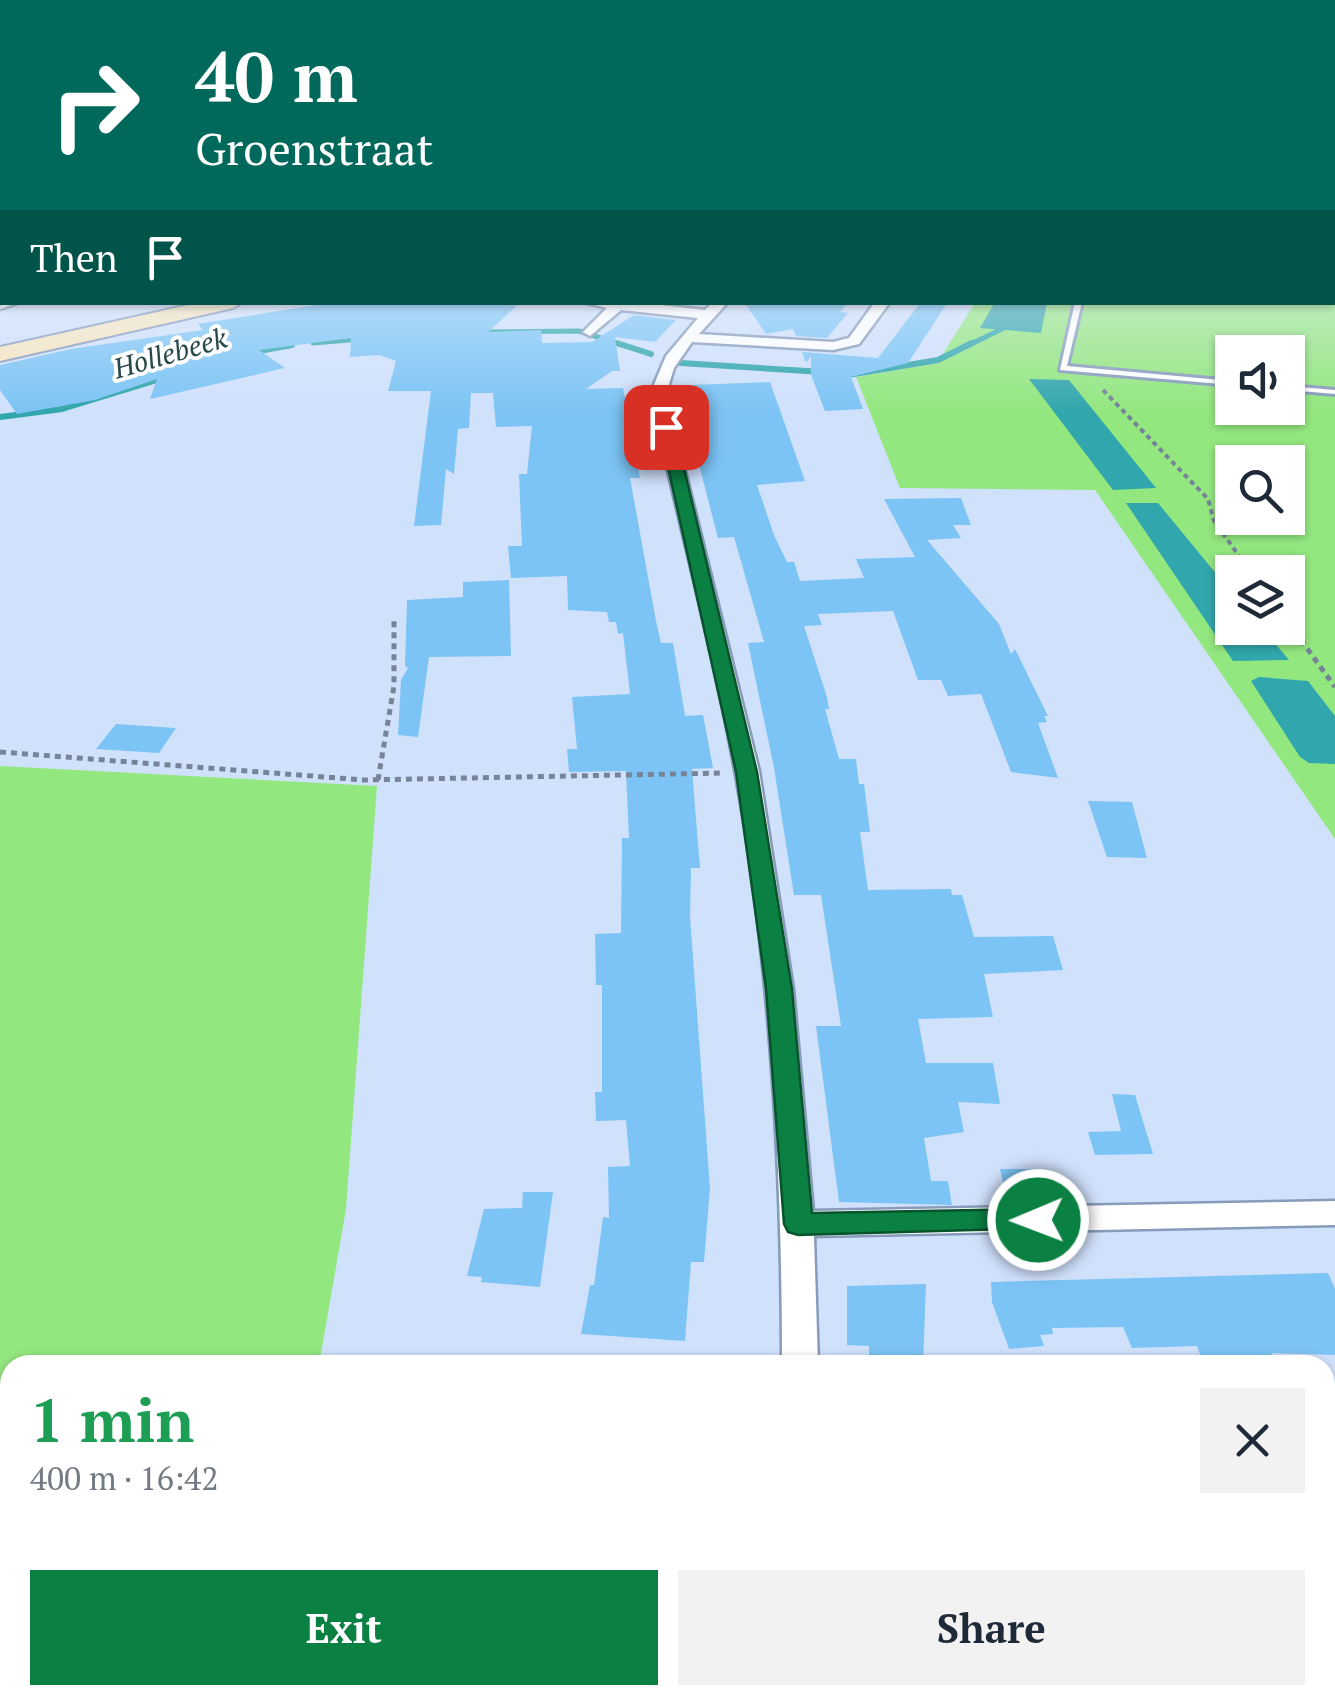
<!DOCTYPE html>
<html lang="en">
<head>
<meta charset="utf-8">
<style>
  :root { --surface:#fff; --page:#f2f2f3; --text:#1f2937; --muted:#747a83; --accent:#0b8043 }
  body { margin:0; font-family:"PT Serif",serif; background:var(--page); color:var(--text); height:100vh; display:flex; flex-direction:column; font-size:38px; white-space:nowrap }
  * { box-sizing:border-box; margin:0 }
  p { font-size:32px; color:var(--muted) }
  .icon { flex:none; width:55px; height:55px; fill:none; stroke:currentColor; stroke-width:2; stroke-linecap:round; stroke-linejoin:round }
  .map { position:relative; flex:1; overflow:hidden }
  .side { position:absolute; left:0px; top:1355px; width:1335px; height:350px; display:flex; flex-direction:column; background:var(--surface); border-radius:30px 30px 0 0; box-shadow:0 2px 8px #0004 }
  .side>* { flex:none }
  .hud { position:absolute; left:0px; top:0px; width:1335px; height:305px; box-shadow:0 2px 8px #0004; background:#00695c; color:#fff; overflow:hidden }
  .controls { position:absolute; left:1215px; top:335px; display:grid; gap:20px }
  .controls a { display:grid; place-items:center; width:90px; height:90px; border-radius:0px; background:var(--surface); box-shadow:0 2px 8px #0004; font-size:50px }
  .pin { position:absolute; display:grid; place-items:center; width:85px; height:85px; color:#fff; margin:-42px; border-radius:20px; box-shadow:0 5px 15px #0006 }
  .me { position:absolute; width:110px; margin:-55px; rotate:269deg; stroke-linejoin:round; filter:drop-shadow(0 0 8px #0008) }
  .turn { display:flex; align-items:center; gap:35px; height:210px; padding:0 30px; font-size:45px }
  .turn .icon { width:130px; height:130px; stroke-width:2.5 }
  .turn b { display:block; font-size:70px; line-height:85px }
  .then { display:flex; align-items:center; height:95px; padding:0 30px; background:#0003; gap:20px; font-size:38px }
  .round { display:grid; place-items:center; flex:none; width:105px; height:105px; border-radius:0px; background:var(--page) }
  .headline { display:flex; align-items:center; justify-content:space-between; height:170px; padding:0 30px }
  h1 { font-size:60px; font-weight:700; line-height:75px; color:#1e9e55 }
  .action { display:flex; gap:20px; margin-top:auto; padding:20px 30px }
  .action a { flex:1; height:115px; border-radius:0px; background:var(--accent); color:#fff; font-size:40px; font-weight:700; line-height:115px; text-align:center }
  .action a+a { background:var(--page); color:var(--text) }
  .map>svg:first-child { display:block }
  .green { fill:#93e77f; fill-rule:evenodd }
  .water { fill:#31a6ac }
  .lines { fill:none; stroke-linecap:round; stroke-linejoin:round }
  .stream-far1 { stroke:#31a6ac; stroke-width:5 }
  .stream { stroke:#31a6ac; stroke-width:6 }
  .building { fill:#7cc4f5 }
  .lane-casing { stroke:#879bba; stroke-width:6 }
  .street-casing { stroke:#879bba; stroke-width:5 }
  .secondary-casing { stroke:#879bba; stroke-width:4 }
  .path-far1 { stroke:#778498; stroke-width:4; stroke-dasharray:5 4; stroke-linecap:butt }
  .path { stroke:#778498; stroke-width:5; stroke-dasharray:6 5; stroke-linecap:butt }
  .lane { fill:#fff; fill-rule:evenodd }
  .street { fill:#fff; fill-rule:evenodd }
  .secondary { fill:#f7e5c1; fill-rule:evenodd }
  .route { fill:#0b8043; stroke:#07532c; stroke-width:2.5 }
  .labels { text-anchor:middle; stroke-width:8; stroke-linejoin:round; paint-order:stroke }
  .far-water-label { font-size:28px; font-style:italic; fill:#28494b; stroke:#fff }
</style>
</head>
<body>
<div class="map">
<svg width="1335" height="1705" viewBox="0 0 1335 1705">
  <rect width="100%" height="100%" fill="#d0e1fc"/>
  <!-- green -->
  <g class="green">
    <path d="M1332 174H1335V839L1095 490 900 488 856 377 937 363 975 303 1332 302ZM1232 352H1288V408H1232ZM1232 462H1288V518H1232ZM1232 572H1288V628H1232Z"/>
    <path d="M0 766 377 786 346 1209 319 1365H10V1695H245L242 1705H0Z"/>
  </g>
  <!-- water -->
  <g class="water">
    <path d="M995 302 1047 303 1041 333 980 328Z"/>
    <path d="M1029 379 1069 380 1156 488 1113 490Z"/>
    <path d="M1126 503H1158L1232 593V628H1262L1289 660 1233 661Z"/>
    <path d="M1259 677 1308 681 1335 716V764L1309 763 1300 757 1251 681Z"/>
  </g>
  <g class="lines">
    <!-- stream-far1 -->
    <g class="stream-far1">
      <path d="M477 332 579 331 625 346"/>
      <path d="M313 343 362 339"/>
      <path d="M288 346 292 345"/>
      <path d="M967 346 1008 326"/>
    </g>
    <!-- stream -->
    <g class="stream">
      <path d="M617 343 651 354"/>
      <path d="M249 353 292 345"/>
      <path d="M681 363 823 372"/>
      <path d="M848 375 938 360 972 343"/>
      <path d="M0 417 62 409 167 377"/>
    </g>
  </g>
  <!-- building -->
  <g class="building">
    <path d="M335 302H521L488 332 541 330 542 343 592 342 634 315 676 320 655 342 615 337 620 371H612L586 389 623 388 640 478H630L656 621 661 643H673L685 716 703 715 713 768 692 769 700 868H691L690 917 710 1188 704 1262H691L685 1341 581 1334 590 1285H594L603 1217 609 1218 608 1167 630 1166 626 1120 596 1121 595 1092H602V985H596L595 934 621 933 622 838H629L626 771 569 772 567 749H577L572 697 630 694 623 633 618 634 616 622H609L607 612 568 610 567 576 511 578 508 546H522L519 474H527L532 426 496 427 493 393H471L469 428 458 429 454 474 446 469 441 525 414 526 431 391H388L396 361 379 355 350 357 351 338 259 350 285 368 150 399 157 379 95 400 17 414 0 390V365L71 349 203 330 198 324Z"/>
    <path d="M744 302H848L840 312 848 313 827 338 796 336 793 329 766 334Z"/>
    <path d="M921 302H948L908 363 851 377 863 409 825 411 811 375V356L806 363 802 352 878 358Z"/>
    <path d="M770 382 805 481 757 485 774 535 787 562H794L800 581 864 578 856 559 915 557 884 499 961 498 971 525H953L961 538 927 540 999 624 1011 654 1015 649 1048 716H1044L1047 722 1038 723 1058 778 1011 772 981 694 948 696 941 680H918L893 611 818 614 822 625 804 626 827 697 829 709H825L839 759H856L859 784H864L870 832H860L868 890 951 889 952 895H962L974 937 1053 936 1063 970 984 974 993 1017 918 1019 926 1063H993L1000 1104 958 1102 964 1132 924 1138 931 1181H948L952 1205 839 1202 816 1026H841L821 895H794L774 768 748 643 764 642 734 537 718 538 683 403 691 385Z"/>
    <path d="M509 580 511 656 429 657 418 737 398 735 401 680 408 668 405 666 407 600 463 597V582Z"/>
    <path d="M116 724 176 728 159 753 96 749Z"/>
    <path d="M1088 801 1132 802 1147 858 1107 857Z"/>
    <path d="M1112 1094 1135 1095 1153 1154 1095 1155 1088 1132 1121 1131Z"/>
    <path d="M1000 1169H1035L1041 1195H1006Z"/>
    <path d="M523 1192H553L540 1287 481 1282 482 1277 467 1276 484 1209 522 1208Z"/>
    <path d="M1328 1273 1335 1289V1355L1272 1353 1275 1363 1247 1365H1204L1197 1346 1132 1348 1123 1327 1052 1328 1053 1334 1040 1335 1044 1346 1009 1349 992 1302 991 1282Z"/>
    <path d="M926 1284 923 1365H869V1346L847 1345V1286Z"/>
  </g>
  <g class="lines">
    <!-- lane casing -->
    <g class="lane-casing">
      <g id="lane">
        <rect x="1332" y="193" width="3" height="4"/>
        <rect x="1332" y="298" width="3" height="4"/>
        <path d="M1075 302H1082L1067 366 1232 381V385L1060 370Z"/>
        <path d="M1288 386 1335 390V394L1288 390Z"/>
      </g>
    </g>
    <!-- street casing -->
    <g class="street-casing">
      <g id="street">
        <path d="M0 223 2 224V234L0 233Z"/>
        <path d="M2 300V302H21L0 309Z"/>
        <path d="M583 302H634L705 310 713 302H728L699 334 833 342 849 338 875 302H890L859 344 833 350 692 342 674 368 666 394 759 771 793 989 813 1211 1335 1201V1225L814 1236 818 1365H782C782 1167 771 965 735 770 712 644 678 519 650 394L666 356 698 318 621 310 590 336 583 332 607 308Z"/>
        <rect x="763" y="1695" width="42" height="10"/>
      </g>
    </g>
    <!-- secondary casing -->
    <g class="secondary-casing">
      <path id="secondary" d="M202 302H243L233 308 0 361V347Z"/>
    </g>
    <!-- path-far1 -->
    <path class="path-far1" d="M1103 390 1208 499 1214 521 1247 567"/>
    <!-- path -->
    <g class="path">
      <path d="M1245 564 1251 572"/>
      <path d="M1288 622 1335 687"/>
      <path d="M0 752 364 780 724 773"/>
      <path d="M378 780 394 686V619"/>
    </g>
    <!-- lane -->
    <use href="#lane" class="lane"/>
    <!-- street -->
    <use href="#street" class="street"/>
    <!-- secondary -->
    <use href="#secondary" class="secondary"/>
  </g>
  <!-- sky -->
  <linearGradient id="sky" x2="0" y2="1"><stop stop-color="#5faed0"/><stop offset="0.42" stop-color="#eaf2fe"/><stop offset="1" stop-color="#eaf2fe" stop-opacity="0"/></linearGradient>
  <rect width="1335" height="413" fill="url(#sky)"/>
  <!-- route -->
  <path class="route" d="M666 422 674 427 757 772 792 989 812 1213 1038 1209 1048 1212 1052 1220 1048 1228 798 1235 788 1232 784 1224 766 989 736 772 659 427Z"/>
  <g class="labels">
    <!-- far-water labels -->
    <g class="far-water-label">
      <text transform="translate(170 353) rotate(-16)" y="10">Hollebeek</text>
    </g>
  </g>
</svg>
<div class="controls">
<a><svg class="icon" aria-label="sound" viewBox="0 0 24 24"><path d="M4 9h4l5-4v14l-5-4H4zM17 9q2 3 0 6"/></svg></a>
<a><svg class="icon" aria-label="search" viewBox="0 0 24 24"><circle cx="10" cy="10" r="6"/><path d="M15 15l6 6"/></svg></a>
<a><svg class="icon" aria-label="layers" viewBox="0 0 24 24"><path d="M12 4l9 5-9 5-9-5zM3 14l9 5 9-5"/></svg></a>
</div>
<div class="pin" style="left:666px;top:427px;background:#d93025"><svg class="icon" aria-label="arrive" viewBox="0 0 24 24"><path d="M6 21V4h12l-3 4 3 4H6"/></svg></div>
<svg class="me" style="left:1038px;top:1220px" viewBox="-20 -20 40 40"><circle r="17" fill="#0b8043" stroke="#fff" stroke-width="3"/><path d="M0-11L8 9 0 5-8 9z" fill="#fff"/></svg>
<div class="hud">
<div class="turn"><svg class="icon" aria-label="right" viewBox="0 0 24 24"><path d="M7 20v-9h11M14 6l5 5-5 5"/></svg><div><b>40 m</b>Groenstraat</div></div>
<div class="then">Then<svg class="icon" aria-label="arrive" viewBox="0 0 24 24"><path d="M6 21V4h12l-3 4 3 4H6"/></svg></div>
</div>
<section class="side">
<div class="headline"><div><h1>1 min</h1><p>400 m · 16:42</p></div><a class="round"><svg class="icon" aria-label="close" viewBox="0 0 24 24"><path d="M6 6l12 12M18 6L6 18"/></svg></a></div>
<div class="action"><a>Exit</a><a>Share</a></div>
</section>
</div>
</body>
</html>
